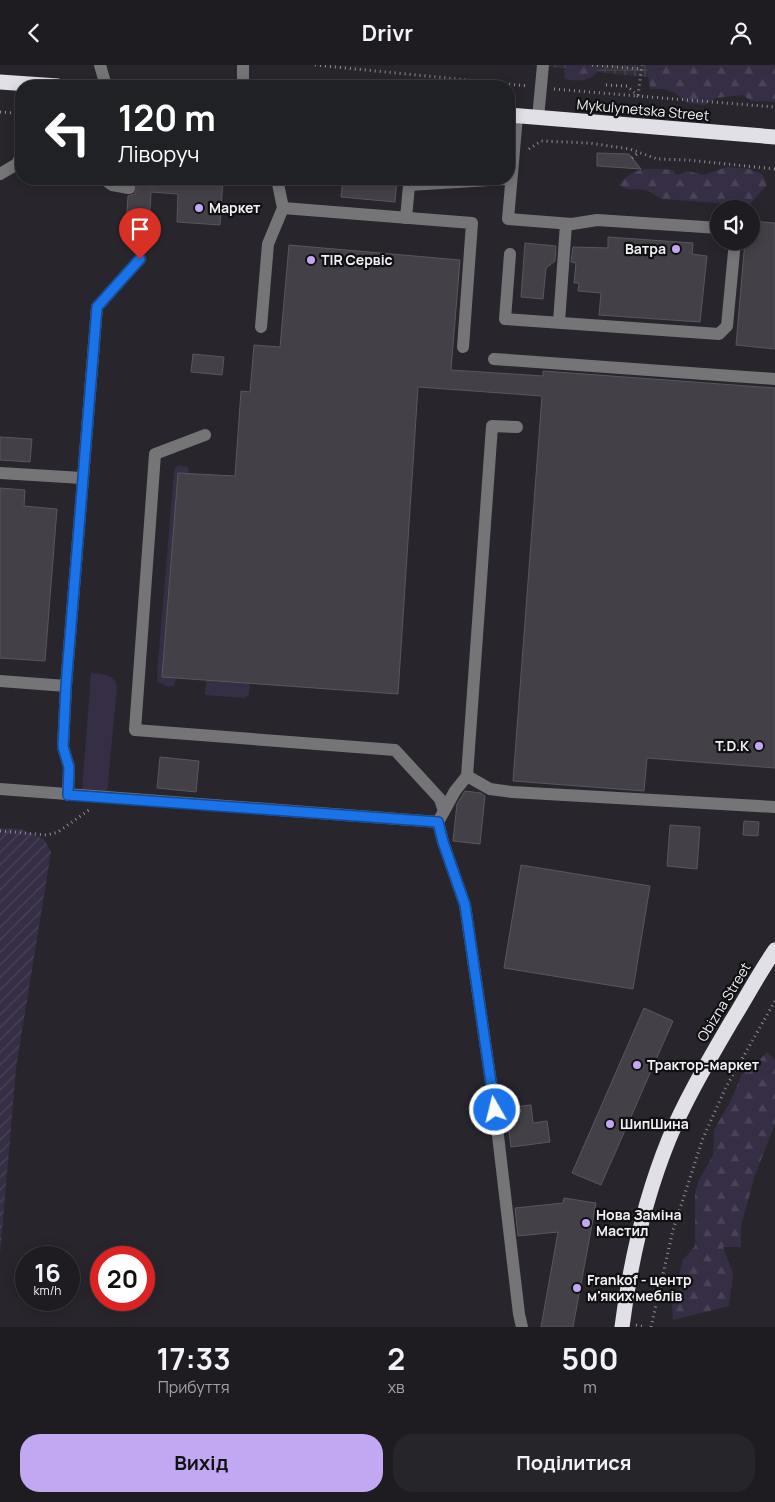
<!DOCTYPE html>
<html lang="uk">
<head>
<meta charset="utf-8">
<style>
  :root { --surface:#1e1c21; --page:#26252a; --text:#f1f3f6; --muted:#a1a1a5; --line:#3c3a3f; --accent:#c2a7f2 }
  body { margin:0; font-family:Manrope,sans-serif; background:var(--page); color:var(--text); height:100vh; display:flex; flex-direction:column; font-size:19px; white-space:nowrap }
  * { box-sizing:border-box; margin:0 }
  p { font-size:16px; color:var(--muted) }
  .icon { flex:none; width:28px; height:28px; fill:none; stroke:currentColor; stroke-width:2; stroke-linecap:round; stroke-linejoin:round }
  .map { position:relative; height:1262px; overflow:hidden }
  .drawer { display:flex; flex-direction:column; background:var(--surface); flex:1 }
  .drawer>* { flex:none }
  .guide { position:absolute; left:15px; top:15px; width:500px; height:105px; border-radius:20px; box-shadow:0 2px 12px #0003,0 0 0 1px var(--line); background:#202124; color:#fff; overflow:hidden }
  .fabs { position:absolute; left:710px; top:135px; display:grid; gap:10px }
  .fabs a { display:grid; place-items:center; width:50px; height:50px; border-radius:50%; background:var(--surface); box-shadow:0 2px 12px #0003,0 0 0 1px var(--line); font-size:25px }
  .speed { position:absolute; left:15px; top:1181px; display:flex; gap:10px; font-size:25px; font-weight:700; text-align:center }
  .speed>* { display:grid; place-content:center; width:65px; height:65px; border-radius:50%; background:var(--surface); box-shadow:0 2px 12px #0003,0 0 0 1px var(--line); line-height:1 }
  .speed small { font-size:12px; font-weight:400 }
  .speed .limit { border:8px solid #d22; background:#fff; color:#111 }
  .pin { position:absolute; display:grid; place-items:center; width:42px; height:42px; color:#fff; margin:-51px -21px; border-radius:50% 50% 50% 0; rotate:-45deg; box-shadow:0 0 5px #0007 }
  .pin .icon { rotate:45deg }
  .me { position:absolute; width:55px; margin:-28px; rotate:352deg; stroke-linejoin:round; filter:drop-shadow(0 0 4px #0008) }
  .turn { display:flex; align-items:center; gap:18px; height:105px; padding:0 20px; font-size:22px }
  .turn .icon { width:65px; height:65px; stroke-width:2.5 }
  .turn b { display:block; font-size:35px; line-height:42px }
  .eta { display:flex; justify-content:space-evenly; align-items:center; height:85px; text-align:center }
  .eta b { font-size:30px; font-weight:700; line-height:35px }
  .cta { display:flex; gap:10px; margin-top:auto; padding:10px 20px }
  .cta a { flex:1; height:58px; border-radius:20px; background:var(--accent); color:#111; font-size:20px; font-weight:700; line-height:58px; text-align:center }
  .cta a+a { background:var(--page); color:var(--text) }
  header { display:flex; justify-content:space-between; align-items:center; height:65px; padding:0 20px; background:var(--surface); font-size:22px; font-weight:700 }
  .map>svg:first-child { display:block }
  .industrial { fill:url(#industrial-grid) }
  .grass { fill:#362e45 }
  .forest { fill:url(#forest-firs) }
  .garden { fill:url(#garden-furrows) }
  .building { fill:#434147; stroke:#59575d }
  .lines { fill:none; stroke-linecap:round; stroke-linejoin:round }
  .minor-tunnel { stroke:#46444a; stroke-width:12; stroke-dasharray:12 6; stroke-linecap:butt }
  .path { stroke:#908e93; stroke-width:3; stroke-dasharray:1 4; stroke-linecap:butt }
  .minor { stroke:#757477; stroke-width:12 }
  .highway { stroke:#e2e0e7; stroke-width:15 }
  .route-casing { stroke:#114b97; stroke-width:12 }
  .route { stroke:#1a73e8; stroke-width:9 }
  .poi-dot { fill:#c2a7f2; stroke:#111012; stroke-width:2 }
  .labels { text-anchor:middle; stroke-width:4.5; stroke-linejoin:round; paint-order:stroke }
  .street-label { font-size:14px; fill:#f1f0f4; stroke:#111012 }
  .poi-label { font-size:14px; font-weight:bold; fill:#f1f0f4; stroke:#111012; text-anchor:start }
</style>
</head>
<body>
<header><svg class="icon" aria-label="back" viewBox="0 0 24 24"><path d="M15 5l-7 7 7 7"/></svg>Drivr<svg class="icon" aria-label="person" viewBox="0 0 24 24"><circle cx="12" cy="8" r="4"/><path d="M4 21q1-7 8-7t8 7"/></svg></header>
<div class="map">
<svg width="775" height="1262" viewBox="0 0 775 1262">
  <defs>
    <pattern id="industrial-grid" width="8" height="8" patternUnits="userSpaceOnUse" patternTransform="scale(1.25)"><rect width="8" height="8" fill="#322f3a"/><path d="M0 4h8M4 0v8" fill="none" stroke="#46434d"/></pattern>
    <pattern id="forest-firs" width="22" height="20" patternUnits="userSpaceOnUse" patternTransform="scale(1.25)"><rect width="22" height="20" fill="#362e45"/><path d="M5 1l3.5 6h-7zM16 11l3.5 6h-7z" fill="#4a4257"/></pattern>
    <pattern id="garden-furrows" width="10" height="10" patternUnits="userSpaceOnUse" patternTransform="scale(1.25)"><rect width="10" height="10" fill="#362e45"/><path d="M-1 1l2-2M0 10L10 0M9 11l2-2" fill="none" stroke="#4a4257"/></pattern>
  </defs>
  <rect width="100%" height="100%" fill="#28262c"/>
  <!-- industrial -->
  <path class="industrial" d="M532 0H775V26Z"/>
  <!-- grass -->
  <g class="grass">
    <path d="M179 400 188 402 189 408H178L162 611 176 613 174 621 168 622 158 617 157 609 174 407 176 402Z"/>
    <path d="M91 608C102 610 115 608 117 622L107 728 82 726Z"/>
    <path d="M206 615 250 618 249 630 244 633 205 630Z"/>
  </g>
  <!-- forest -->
  <g class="forest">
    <path d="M569 0H600C595 17 579 17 565 14L564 6Z"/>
    <path d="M647 0H775V37L751 36 743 30 716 33 704 40 687 38 675 28 664 24H650Z"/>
    <path d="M727 102 749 104 762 109 767 120 750 139 745 140 662 134 646 125 627 124 619 120C634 101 649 103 672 105L677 110 688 106 703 110Z"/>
    <path d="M767 987 775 995V1059L755 1110 741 1161V1182H723L733 1208 729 1241 673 1255 672 1241 680 1227 678 1214 683 1195 695 1181V1130L698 1117 713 1090 714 1065 730 1037 742 1009 754 1001Z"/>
  </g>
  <!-- garden -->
  <path class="garden" d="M0 763 21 764 44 774 51 787 16 1003 0 1189Z"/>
  <!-- building -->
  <g class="building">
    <path d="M597 88 629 89 641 104 597 101Z"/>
    <path d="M129 114H223L220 160 177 157 178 129 151 127 149 162 126 161 128 131 135 129 137 124 135 117Z"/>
    <path d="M343 114H397L395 137 341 132Z"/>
    <path d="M751 156 775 158V284L736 280 745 176H751Z"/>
    <path d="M608 172 693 178 692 189 707 191 700 257 599 250 601 228 578 226 579 218H574L576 198 571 197 573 182 608 183Z"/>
    <path d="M525 178 556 181 555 196 546 203 543 234 521 232Z"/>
    <path d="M289 180 460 195 451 305 543 311V306L775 323V703L647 693 644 726 513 716 542 331 418 322 398 629 162 612 178 408 235 411 241 326 250 327 254 280 280 282Z"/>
    <path d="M193 289 224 292 222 310 191 307Z"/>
    <path d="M0 372 32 374 30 397 0 395Z"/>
    <path d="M0 423 25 425 24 441 57 444 45 596 0 593Z"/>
    <path d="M160 692 199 696 196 727 157 723Z"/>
    <path d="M465 726 481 728 485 731 480 779 453 776 457 739Z"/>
    <path d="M744 756 759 757 758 771 743 770Z"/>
    <path d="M670 760 700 762 697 804 667 801Z"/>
    <path d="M521 800 650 821 633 924 504 903Z"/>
    <path d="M644 943 673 956 601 1120 572 1108Z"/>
    <path d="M531 1040 533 1058 547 1056 550 1077 511 1082 506 1043Z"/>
    <path d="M564 1133 596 1138 573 1262H541L558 1167 518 1171 515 1143 563 1138Z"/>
  </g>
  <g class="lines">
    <!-- minor-tunnel -->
    <path class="minor-tunnel" d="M129 123 160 114"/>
    <!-- path -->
    <g class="path">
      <path d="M315 0 528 21"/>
      <path d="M592 0 642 4"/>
      <path d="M606 20 627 21 638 31 775 42"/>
      <path d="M554 24 638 31 642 0"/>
      <path d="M0 47 15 48"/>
      <path d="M529 84 541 76 589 78 630 84 657 94 688 95 775 104"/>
      <path d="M632 93 638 88"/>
      <path d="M0 766 47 770 58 767 89 745"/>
      <path d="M636 1260 645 1262"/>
      <path d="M651 1262 673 1165 703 1073 726 1022 775 936"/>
    </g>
    <!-- minor -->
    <g class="minor">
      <path d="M100 0 106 21"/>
      <path d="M243 21V0"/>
      <path d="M517 51 508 154 572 159 597 155 719 163"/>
      <path d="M538 53 543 0"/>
      <path d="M0 109 17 99 21 91"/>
      <path d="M104 114 112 120 129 123"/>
      <path d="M283 143 472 158 463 282"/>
      <path d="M406 153 409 120 506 114"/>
      <path d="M510 189 505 254 719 269 727 261 735 176"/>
      <path d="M559 257 566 159"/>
      <path d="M261 262 268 179 283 143 277 114"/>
      <path d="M494 294 775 314"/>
      <path d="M517 362 492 361 467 711 455 726 438 757 443 777 465 840 495 1045 519 1249 522 1262"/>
      <path d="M205 370 155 389 135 665 395 685 440 734 444 746"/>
      <path d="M0 408 82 413"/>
      <path d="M0 616 66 621"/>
      <path d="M467 711 490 724 512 727 775 742"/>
      <path d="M0 724 438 757"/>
      <path d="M68 730 69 702 63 682 66 621 97 242 140 194"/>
    </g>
    <!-- highway -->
    <g class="highway">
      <path d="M0 17 58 21"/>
      <path d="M509 50 775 72"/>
      <path d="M622 1262C630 1199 645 1133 669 1074 686 1033 709 995 731 957 746 933 759 908 775 885"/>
    </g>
  </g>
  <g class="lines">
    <!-- route casing -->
    <g class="route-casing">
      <path id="route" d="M140 194 97 242 66 621 63 682 69 702 68 730 438 757 443 777 465 840 495 1045"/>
    </g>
    <!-- route -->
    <use href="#route" class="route"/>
  </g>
  <!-- markers -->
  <g class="poi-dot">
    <circle cx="199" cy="143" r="5"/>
    <circle cx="676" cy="184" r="5"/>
    <circle cx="311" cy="195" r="5"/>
    <circle cx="759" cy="681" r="5"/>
    <circle cx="637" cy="1000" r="5"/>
    <circle cx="610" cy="1059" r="5"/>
    <circle cx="586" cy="1158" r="5"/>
    <circle cx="577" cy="1223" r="5"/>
  </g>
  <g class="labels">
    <!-- street labels -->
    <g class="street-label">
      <text transform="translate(643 45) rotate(5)" y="5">Mykulynetska Street</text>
      <text transform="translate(724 937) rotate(-59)" y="5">Obizna Street</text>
    </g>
    <!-- poi labels -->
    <g class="poi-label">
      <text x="209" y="148">Маркет</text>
      <text x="666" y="189" text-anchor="end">Ватра</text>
      <text x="321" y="200">TIR Сервіс</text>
      <text x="749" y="686" text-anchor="end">T.D.K</text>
      <text x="647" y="1005">Трактор-маркет</text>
      <text x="620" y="1064">ШипШина</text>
      <text x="596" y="1155">Нова Заміна<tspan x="596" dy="16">Мастил</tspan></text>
      <text x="587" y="1220">Frankof - центр<tspan x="587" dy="16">м'яких меблів</tspan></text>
    </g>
  </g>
</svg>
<div class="fabs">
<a><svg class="icon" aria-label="sound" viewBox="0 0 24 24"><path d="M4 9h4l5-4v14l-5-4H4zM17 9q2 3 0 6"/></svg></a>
</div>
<div class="speed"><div>16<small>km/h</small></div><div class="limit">20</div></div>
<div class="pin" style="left:140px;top:194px;background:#d93025"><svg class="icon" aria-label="arrive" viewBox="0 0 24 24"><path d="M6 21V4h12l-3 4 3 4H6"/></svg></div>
<svg class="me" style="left:495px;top:1045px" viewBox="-20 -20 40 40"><circle r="17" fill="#1a73e8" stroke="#fff" stroke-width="3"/><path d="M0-11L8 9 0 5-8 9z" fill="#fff"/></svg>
<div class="guide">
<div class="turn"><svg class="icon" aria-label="left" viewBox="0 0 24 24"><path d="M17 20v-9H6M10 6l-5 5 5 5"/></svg><div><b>120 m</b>Ліворуч</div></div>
</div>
</div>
<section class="drawer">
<div class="eta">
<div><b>17:33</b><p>Прибуття</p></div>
<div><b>2</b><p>хв</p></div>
<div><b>500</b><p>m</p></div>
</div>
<div class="cta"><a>Вихід</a><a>Поділитися</a></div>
</section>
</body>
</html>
